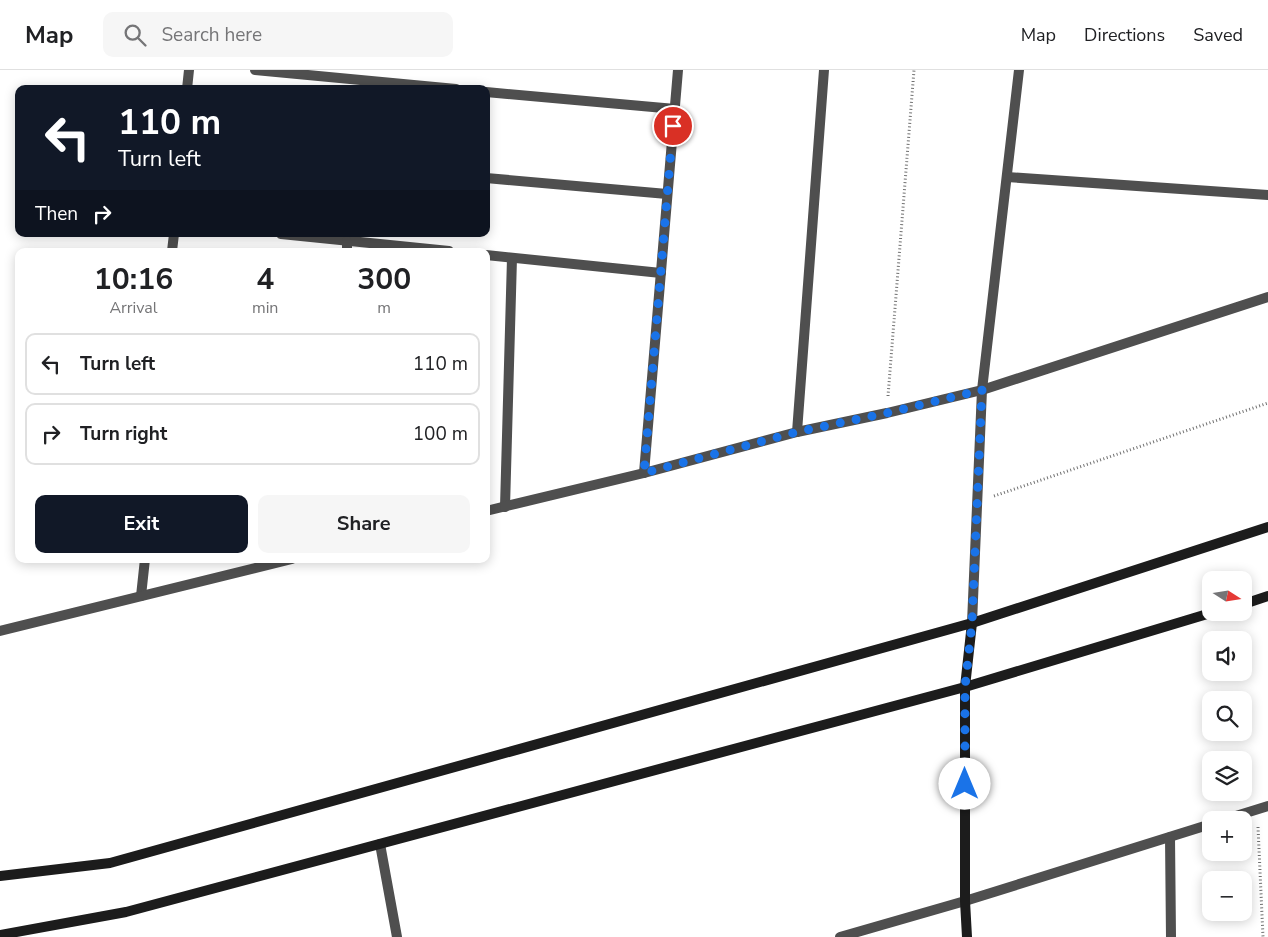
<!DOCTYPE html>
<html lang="en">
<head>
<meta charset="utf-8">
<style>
  :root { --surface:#fff; --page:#f6f6f6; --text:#202124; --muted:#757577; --line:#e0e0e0; --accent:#111827 }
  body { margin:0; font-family:"Nunito Sans",sans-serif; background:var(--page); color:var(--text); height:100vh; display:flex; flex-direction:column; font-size:19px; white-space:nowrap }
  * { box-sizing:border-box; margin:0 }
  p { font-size:16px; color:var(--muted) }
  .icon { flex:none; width:28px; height:28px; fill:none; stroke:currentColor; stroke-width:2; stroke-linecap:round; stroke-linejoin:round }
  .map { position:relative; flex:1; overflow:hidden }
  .panel { position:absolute; left:15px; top:178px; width:475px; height:315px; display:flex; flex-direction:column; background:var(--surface); border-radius:10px; box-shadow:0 2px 12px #0003 }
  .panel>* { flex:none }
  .banner { position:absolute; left:15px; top:15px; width:475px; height:152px; border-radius:10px; box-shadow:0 2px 12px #0003; background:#111827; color:#fff; overflow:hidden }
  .needle { width:32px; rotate:102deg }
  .fabs { position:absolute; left:1202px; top:501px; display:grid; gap:10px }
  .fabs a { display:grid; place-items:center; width:50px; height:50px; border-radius:10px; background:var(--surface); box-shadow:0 2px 12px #0003; font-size:25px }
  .pin { position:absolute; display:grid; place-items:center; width:42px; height:42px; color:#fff; margin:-21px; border:2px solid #fff; border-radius:50%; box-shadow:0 1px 5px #0007 }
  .me { position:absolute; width:55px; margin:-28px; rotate:0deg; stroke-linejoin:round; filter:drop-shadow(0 0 4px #0008) }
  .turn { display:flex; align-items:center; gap:18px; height:105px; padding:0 20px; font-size:22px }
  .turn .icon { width:65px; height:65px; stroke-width:2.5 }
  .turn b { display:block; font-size:35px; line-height:42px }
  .then { display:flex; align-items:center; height:48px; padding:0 20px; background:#0003; gap:10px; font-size:19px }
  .eta { display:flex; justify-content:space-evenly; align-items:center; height:85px; text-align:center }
  .eta b { font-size:30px; font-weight:700; line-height:35px }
  .primary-button { display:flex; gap:10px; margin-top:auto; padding:10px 20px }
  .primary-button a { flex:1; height:58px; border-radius:10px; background:var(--accent); color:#fff; font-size:20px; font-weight:700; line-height:58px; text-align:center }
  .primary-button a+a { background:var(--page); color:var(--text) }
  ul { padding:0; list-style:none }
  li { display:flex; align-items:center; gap:15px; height:62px; margin:0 10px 8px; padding:0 10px; border:2px solid var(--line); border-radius:10px }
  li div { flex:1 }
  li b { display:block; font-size:19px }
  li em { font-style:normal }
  header { display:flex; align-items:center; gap:30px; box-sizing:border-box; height:70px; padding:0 25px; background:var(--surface); border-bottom:1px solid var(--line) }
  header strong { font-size:24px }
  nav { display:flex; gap:28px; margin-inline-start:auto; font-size:18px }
  .search { width:350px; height:45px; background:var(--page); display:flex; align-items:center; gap:12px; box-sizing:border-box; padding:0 18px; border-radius:10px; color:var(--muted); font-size:19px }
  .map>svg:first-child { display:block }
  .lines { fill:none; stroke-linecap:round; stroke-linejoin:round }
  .path { stroke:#717171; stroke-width:3; stroke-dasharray:1 2.5; stroke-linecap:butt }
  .street { stroke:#4f4f4f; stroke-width:10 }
  .secondary { stroke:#1c1c1c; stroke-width:10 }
  .route { stroke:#1a73e8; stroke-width:9; stroke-dasharray:0 16.2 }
</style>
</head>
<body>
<header>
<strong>Map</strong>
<div class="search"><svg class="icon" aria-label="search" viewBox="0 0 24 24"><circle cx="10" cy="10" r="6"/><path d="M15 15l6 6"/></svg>Search here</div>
<nav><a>Map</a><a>Directions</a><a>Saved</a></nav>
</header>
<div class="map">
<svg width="1268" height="867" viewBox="0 0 1268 867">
  <rect width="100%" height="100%" fill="#fff"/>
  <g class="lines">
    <!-- path -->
    <g class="path">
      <path d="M888 326 914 0"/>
      <path d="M994 426 1268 333"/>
      <path d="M1258 757 1263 867"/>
    </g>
    <!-- street -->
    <g class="street">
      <path d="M255 0 456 19"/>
      <path d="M187 19 189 0"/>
      <path d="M486 22 675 39"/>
      <path d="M1007 107 1268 125"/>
      <path d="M486 108 667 124"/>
      <path d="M281 164 449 181"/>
      <path d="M172 181 174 164"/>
      <path d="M347 181V171"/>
      <path d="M486 185 661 203"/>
      <path d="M797 362 824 0"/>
      <path d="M644 403 678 0"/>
      <path d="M505 437 512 188"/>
      <path d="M486 441 644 403 797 362 887 343 982 320 1268 227"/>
      <path d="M141 526 145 489"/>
      <path d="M972 553 982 320 1019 0"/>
      <path d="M0 561 292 489"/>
      <path d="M1223 750 1268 736"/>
      <path d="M1170 767 1171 867"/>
      <path d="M380 774 397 867"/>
      <path d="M840 867 965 831 1211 754"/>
    </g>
    <!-- secondary -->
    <g class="secondary">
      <path d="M1244 534 1268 526"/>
      <path d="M0 806 110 793 972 553 1268 457"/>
      <path d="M0 865 126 842 965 617 1214 542"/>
      <path d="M967 867 965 831V617L972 553"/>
    </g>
  </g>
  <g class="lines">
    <!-- route -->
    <path class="route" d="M673 56 644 403 797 362 887 343 982 320 972 553 965 617V714"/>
  </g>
</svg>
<div class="fabs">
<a><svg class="needle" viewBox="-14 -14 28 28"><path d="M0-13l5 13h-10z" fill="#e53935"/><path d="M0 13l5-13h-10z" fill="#757577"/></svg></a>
<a><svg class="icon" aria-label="sound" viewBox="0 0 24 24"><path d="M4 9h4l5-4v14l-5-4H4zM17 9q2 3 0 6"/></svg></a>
<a><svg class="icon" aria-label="search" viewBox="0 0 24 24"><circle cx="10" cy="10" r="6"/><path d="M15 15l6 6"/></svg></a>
<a><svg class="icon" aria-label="layers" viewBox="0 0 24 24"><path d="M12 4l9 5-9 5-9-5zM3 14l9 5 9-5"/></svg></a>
<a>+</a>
<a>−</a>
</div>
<div class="pin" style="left:673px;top:56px;background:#d93025"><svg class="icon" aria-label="arrive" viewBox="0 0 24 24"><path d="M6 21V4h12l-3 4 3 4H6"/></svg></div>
<svg class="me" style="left:965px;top:714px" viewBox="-20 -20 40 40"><circle r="19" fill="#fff"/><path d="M0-13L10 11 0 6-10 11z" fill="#1a73e8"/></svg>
<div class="banner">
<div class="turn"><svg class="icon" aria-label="left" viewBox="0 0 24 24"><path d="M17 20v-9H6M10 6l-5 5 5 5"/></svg><div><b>110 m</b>Turn left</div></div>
<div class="then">Then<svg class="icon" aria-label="right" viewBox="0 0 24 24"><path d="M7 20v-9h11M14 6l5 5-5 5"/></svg></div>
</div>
<section class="panel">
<div class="eta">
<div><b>10:16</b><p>Arrival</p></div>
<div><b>4</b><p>min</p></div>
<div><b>300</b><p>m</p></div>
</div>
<ul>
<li><svg class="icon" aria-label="left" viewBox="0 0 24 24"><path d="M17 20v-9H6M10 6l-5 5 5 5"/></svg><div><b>Turn left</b></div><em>110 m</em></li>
<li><svg class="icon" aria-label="right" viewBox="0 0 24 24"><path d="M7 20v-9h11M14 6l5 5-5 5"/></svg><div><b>Turn right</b></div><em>100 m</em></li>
</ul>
<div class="primary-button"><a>Exit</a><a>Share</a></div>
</section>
</div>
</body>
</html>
